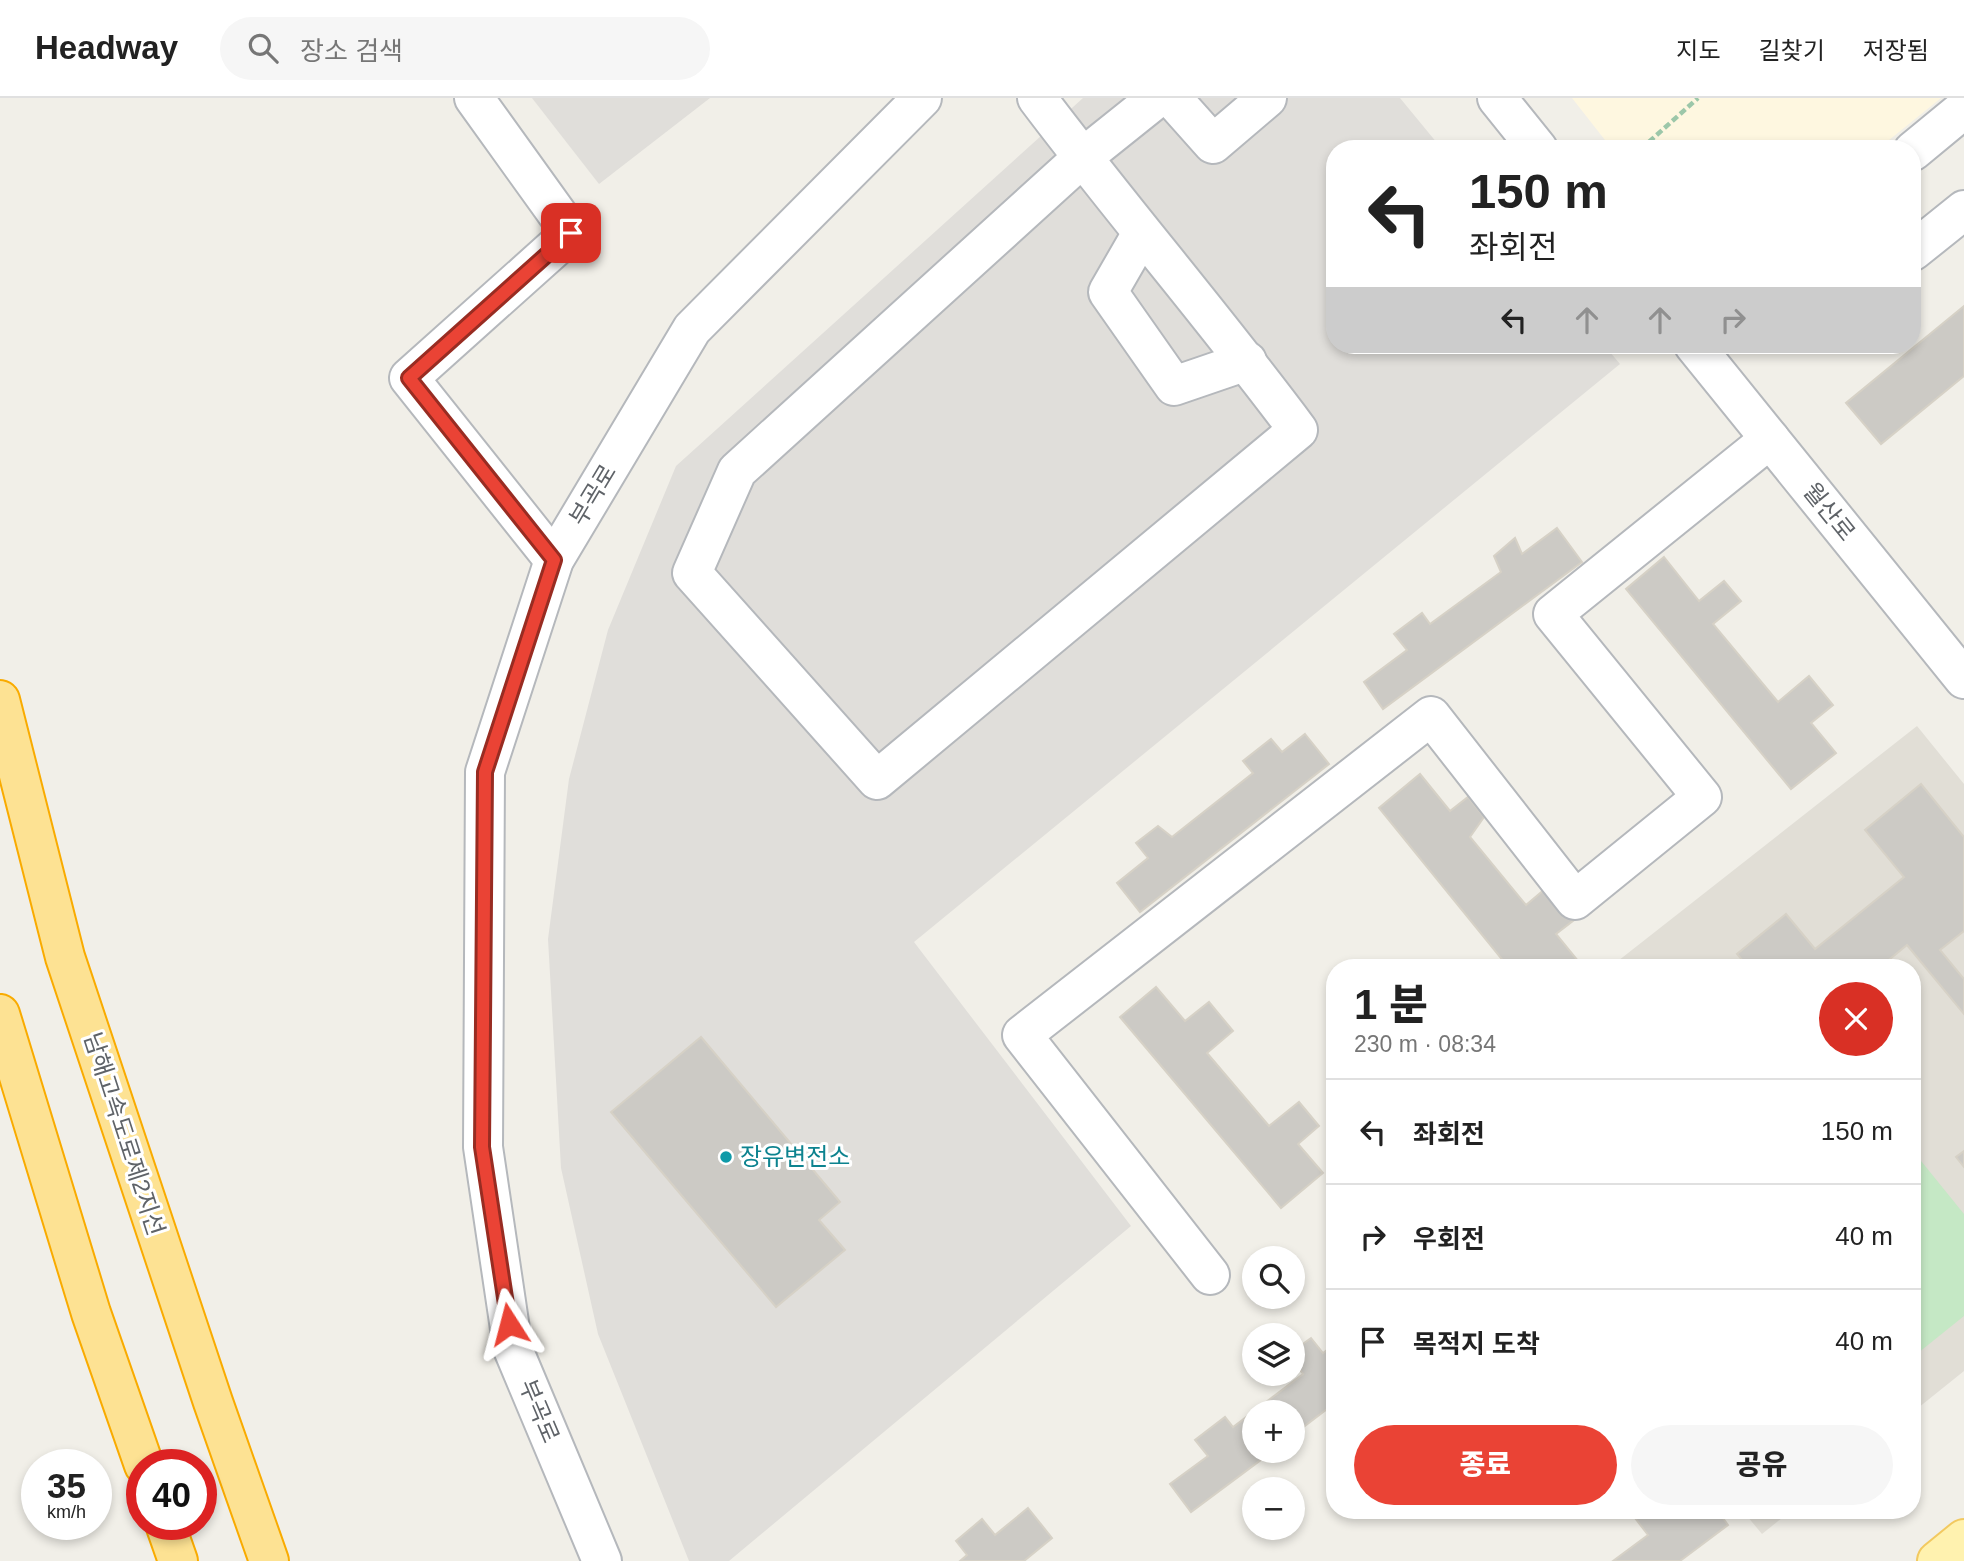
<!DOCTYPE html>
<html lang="ko">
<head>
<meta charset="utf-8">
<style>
  :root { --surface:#fff; --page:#f6f6f6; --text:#222; --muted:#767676; --line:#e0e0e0; --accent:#ea4335 }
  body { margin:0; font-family:Helvetica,"Noto Sans KR",sans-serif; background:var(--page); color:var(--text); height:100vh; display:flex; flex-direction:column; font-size:26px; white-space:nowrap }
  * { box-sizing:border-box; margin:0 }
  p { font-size:23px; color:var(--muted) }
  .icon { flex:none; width:38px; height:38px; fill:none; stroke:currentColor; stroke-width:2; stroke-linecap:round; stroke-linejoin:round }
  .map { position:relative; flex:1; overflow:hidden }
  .drawer { position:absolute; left:1326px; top:861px; width:595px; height:560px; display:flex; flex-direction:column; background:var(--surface); border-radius:28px; box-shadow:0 4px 10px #0003 }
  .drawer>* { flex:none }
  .top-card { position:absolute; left:1326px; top:42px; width:595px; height:214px; border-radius:28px; box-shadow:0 4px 10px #0003; background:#fff; color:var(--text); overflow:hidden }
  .fabs { position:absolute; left:1242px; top:1148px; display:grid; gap:14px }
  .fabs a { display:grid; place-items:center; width:63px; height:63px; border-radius:50%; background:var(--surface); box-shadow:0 4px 10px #0003; font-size:35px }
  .speed { position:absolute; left:21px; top:1351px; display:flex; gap:14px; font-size:35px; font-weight:700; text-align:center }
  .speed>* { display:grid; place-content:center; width:91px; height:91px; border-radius:50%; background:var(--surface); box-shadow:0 4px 10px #0003; line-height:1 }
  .speed small { font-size:18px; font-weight:400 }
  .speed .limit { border:10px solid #d22; background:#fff; color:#111 }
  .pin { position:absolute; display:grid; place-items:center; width:60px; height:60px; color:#fff; margin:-30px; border-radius:14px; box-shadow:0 4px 10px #0006 }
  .me { position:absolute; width:77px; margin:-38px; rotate:351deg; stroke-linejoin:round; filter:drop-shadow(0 0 5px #0008) }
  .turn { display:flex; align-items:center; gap:24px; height:147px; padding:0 28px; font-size:32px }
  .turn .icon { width:91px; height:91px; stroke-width:2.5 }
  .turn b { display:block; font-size:49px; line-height:60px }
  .lanes { display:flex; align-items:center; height:66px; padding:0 28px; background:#0003; justify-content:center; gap:35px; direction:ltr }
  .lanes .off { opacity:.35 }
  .round { display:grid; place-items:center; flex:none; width:74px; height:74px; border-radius:37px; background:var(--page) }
  .overview { display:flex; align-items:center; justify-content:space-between; height:119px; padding:0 28px }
  h1 { font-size:42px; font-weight:800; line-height:52px }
  .button { display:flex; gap:14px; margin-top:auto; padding:14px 28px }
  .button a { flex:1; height:80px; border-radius:42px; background:var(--accent); color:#fff; font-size:28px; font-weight:800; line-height:80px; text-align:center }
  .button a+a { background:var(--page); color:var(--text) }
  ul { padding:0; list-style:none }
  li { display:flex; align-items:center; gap:21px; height:105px; padding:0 28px; border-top:2px solid var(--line) }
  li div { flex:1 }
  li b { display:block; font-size:26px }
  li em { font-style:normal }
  header { display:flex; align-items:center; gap:42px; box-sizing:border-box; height:98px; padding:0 35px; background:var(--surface); border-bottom:2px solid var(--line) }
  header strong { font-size:33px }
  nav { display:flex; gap:38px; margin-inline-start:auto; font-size:24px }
  .search { width:490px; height:63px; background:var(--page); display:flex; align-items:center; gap:18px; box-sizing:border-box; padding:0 24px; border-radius:38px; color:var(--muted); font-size:26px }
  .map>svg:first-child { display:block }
  .commercial { fill:#fef7e0 }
  .industrial { fill:#e0deda }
  .education { fill:#e1ded6 }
  .green { fill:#c5e8c5 }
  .building { fill:#cccac5; stroke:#d6d1c6; stroke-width:2 }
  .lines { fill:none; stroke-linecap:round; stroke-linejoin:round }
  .minor-casing { stroke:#b5b8bc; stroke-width:42 }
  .major-casing { stroke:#f2c960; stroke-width:42 }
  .highway-casing { stroke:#f9ab00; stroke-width:42 }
  .path { stroke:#9cc7a9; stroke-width:4.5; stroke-dasharray:7 3.5; stroke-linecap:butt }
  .minor { stroke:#fff; stroke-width:38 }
  .major { stroke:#fff2af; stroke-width:38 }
  .highway { stroke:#fde293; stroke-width:38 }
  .route-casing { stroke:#982c22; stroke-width:18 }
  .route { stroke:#ea4335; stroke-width:12 }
  .culture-dot { fill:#0f9aa8; stroke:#fff; stroke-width:2.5 }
  .labels { text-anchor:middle; stroke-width:6; stroke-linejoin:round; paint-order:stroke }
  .street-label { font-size:24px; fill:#5f6368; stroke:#fff }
  .culture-label { font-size:24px; fill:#0d838f; stroke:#fff; text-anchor:start }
</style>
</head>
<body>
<header>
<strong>Headway</strong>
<div class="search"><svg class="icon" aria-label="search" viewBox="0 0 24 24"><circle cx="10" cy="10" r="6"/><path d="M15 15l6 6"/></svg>장소 검색</div>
<nav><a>지도</a><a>길찾기</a><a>저장됨</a></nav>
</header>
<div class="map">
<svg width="1964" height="1463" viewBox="0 0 1964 1463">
  <rect width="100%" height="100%" fill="#f1efe8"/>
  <!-- commercial -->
  <path class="commercial" d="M1572 0H1941L1878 51H1612Z"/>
  <!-- industrial -->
  <g class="industrial">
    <path d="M532 0H710L599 86Z"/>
    <path d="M1083 0H1400L1442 51H1335V247H1604L1620 266 914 844 1131 1128 729 1463H689L598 1236 561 1070 548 841 569 681 608 532 676 368Z"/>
  </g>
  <!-- education -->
  <g class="education">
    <path d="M1917 628 1964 686V1273L1913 1314V870H1609Z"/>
    <path d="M1742 1412H1792L1762 1436Z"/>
  </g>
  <!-- green -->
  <path class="green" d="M1913 1053 1964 1116V1218L1913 1259Z"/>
  <!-- building -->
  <g class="building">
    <path d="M1964 208V278L1881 346 1846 305Z"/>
    <path d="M1557 430 1582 464 1383 611 1364 584 1407 552 1394 536 1422 515 1430 526 1501 474 1494 458 1515 440 1522 456Z"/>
    <path d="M1664 459 1699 503 1724 483 1741 503 1713 526 1778 604 1809 578 1833 607 1811 625 1836 655 1791 691 1626 491Z"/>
    <path d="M1305 636 1329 666 1140 814 1117 785 1148 760 1136 745 1158 728 1172 739 1253 675 1243 663 1271 641 1282 654Z"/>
    <path d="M1420 676 1450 713 1468 699 1484 719 1470 739 1526 807 1551 786 1578 819 1556 836 1583 869 1509 870 1379 710Z"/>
    <path d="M1921 686 1964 739V833L1940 852 1964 881V916L1907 847 1879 870H1749L1737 856 1786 816 1815 851 1904 779 1865 732Z"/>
    <path d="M1156 889 1185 923 1209 904 1233 933 1207 955 1269 1028 1299 1004 1319 1028 1298 1046 1323 1075 1281 1110 1120 919Z"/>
    <path d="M701 939 840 1104 819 1122 845 1152 776 1209 611 1014Z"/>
    <path d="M1964 1053V1069L1956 1059Z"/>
    <path d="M1311 1240 1323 1255 1335 1246V1305L1293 1337V1314H1255V1353H1273L1191 1414 1170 1386 1208 1358 1195 1342 1225 1319 1233 1329 1303 1276 1293 1263V1253Z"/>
    <path d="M1028 1410 1052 1440 1024 1463H960L967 1457 956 1443 982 1421 995 1437Z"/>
    <path d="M1645 1412H1717L1728 1427 1680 1463H1613L1648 1437 1635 1420Z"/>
  </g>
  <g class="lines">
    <!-- minor casing -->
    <g class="minor-casing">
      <g id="minor">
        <path d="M474 0 571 135 409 280 554 462"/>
        <path d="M1037 0C1122 113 1214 219 1298 332L877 682 692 475 737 373 1082 60 1157 0"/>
        <path d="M1172 0 1213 46 1267 0"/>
        <path d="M1497 0 1538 51"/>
        <path d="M1913 53 1964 11"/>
        <path d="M1142 135 1108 194 1174 288 1247 263"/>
        <path d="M1913 153 1964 112"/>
        <path d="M1694 247 1964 581"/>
        <path d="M1210 1177 1022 937 1431 618 1575 802 1702 699 1553 516 1770 341"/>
        <path d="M602 1463 513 1251 483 1049 485 674 554 462 692 231 922 0"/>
      </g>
    </g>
    <!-- major casing -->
    <g class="major-casing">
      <path id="major" d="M1937 1463 1964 1441"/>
    </g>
    <!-- highway casing -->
    <g class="highway-casing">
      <g id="highway">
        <path d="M0 602 65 859 213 1304 269 1463"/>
        <path d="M0 916 91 1215 144 1367"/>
        <path d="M165 1426 178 1463"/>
      </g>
    </g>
    <!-- path -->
    <path class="path" d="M1641 51 1698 0"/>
    <!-- minor -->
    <use href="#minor" class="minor"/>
    <!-- major -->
    <use href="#major" class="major"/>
    <!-- highway -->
    <use href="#highway" class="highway"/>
  </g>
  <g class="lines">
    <!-- route casing -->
    <g class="route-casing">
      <path id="route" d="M509 1226 482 1049 485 674 554 462 409 280 571 135"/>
    </g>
    <!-- route -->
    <use href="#route" class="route"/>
  </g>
  <!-- markers -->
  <circle class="culture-dot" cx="726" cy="1059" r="7"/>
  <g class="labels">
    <!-- street labels -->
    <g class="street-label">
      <text transform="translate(593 397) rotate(-59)" y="8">부곡로</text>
      <text transform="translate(1829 414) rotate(51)" y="8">월산로</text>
      <text transform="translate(124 1036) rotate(72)" y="8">남해고속도로제2지선</text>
      <text transform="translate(539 1313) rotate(67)" y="8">부곡로</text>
    </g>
    <!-- culture labels -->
    <g class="culture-label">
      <text x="740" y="1067">장유변전소</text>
    </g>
  </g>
</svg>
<div class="fabs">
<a><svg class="icon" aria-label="search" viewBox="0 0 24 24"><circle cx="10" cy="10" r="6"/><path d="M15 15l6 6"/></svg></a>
<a><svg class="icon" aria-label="layers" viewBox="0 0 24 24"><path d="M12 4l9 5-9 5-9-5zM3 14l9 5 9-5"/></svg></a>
<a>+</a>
<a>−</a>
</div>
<div class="speed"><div>35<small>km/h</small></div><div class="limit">40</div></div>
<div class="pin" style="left:571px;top:135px;background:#d93025"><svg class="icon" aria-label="arrive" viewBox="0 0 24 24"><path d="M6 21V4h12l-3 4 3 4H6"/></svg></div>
<svg class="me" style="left:509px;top:1226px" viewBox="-20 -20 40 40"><path d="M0-17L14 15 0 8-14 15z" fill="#ea4335" stroke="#fff" stroke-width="4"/></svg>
<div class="top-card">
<div class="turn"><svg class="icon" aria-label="left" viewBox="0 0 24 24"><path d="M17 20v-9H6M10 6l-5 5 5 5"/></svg><div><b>150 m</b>좌회전</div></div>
<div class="lanes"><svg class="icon" aria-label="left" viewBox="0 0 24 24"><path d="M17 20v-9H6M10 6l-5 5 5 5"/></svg><svg class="icon off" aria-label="ahead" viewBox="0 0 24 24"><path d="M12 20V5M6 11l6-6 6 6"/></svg><svg class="icon off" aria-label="ahead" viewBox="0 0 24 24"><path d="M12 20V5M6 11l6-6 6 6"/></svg><svg class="icon off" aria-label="right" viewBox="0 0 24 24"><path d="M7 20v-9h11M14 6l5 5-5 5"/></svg></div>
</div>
<section class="drawer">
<div class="overview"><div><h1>1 분</h1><p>230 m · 08:34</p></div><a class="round" style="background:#d93025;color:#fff"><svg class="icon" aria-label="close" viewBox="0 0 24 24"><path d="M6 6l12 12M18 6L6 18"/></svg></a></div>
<ul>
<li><svg class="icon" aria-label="left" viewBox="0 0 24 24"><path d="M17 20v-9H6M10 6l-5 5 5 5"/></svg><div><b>좌회전</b></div><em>150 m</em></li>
<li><svg class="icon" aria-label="right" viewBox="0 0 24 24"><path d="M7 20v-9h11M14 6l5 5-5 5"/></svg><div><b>우회전</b></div><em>40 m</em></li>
<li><svg class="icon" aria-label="arrive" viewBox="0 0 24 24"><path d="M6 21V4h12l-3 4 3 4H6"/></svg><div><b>목적지 도착</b></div><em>40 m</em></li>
</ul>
<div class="button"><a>종료</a><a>공유</a></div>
</section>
</div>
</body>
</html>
